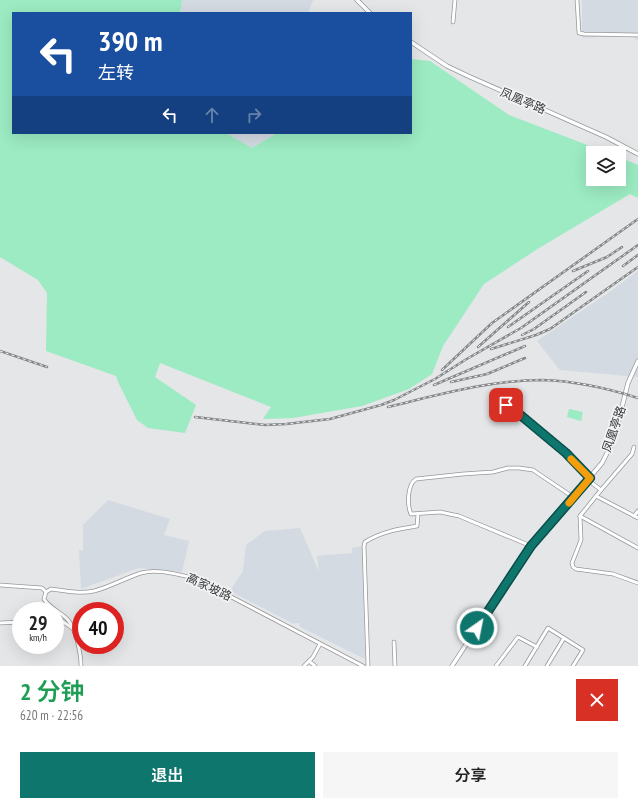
<!DOCTYPE html>
<html lang="zh">
<head>
<meta charset="utf-8">
<style>
  :root { --surface:#fff; --page:#f6f6f6; --text:#222; --muted:#767676; --accent:#0f766e }
  body { margin:0; font-family:"PT Sans Narrow","Noto Sans SC",sans-serif; background:var(--page); color:var(--text); height:100vh; display:flex; flex-direction:column; font-size:15px; white-space:nowrap }
  * { box-sizing:border-box; margin:0 }
  p { font-size:13px; color:var(--muted) }
  .icon { flex:none; width:22px; height:22px; fill:none; stroke:currentColor; stroke-width:2; stroke-linecap:round; stroke-linejoin:round }
  .map { position:relative; height:666px; overflow:hidden }
  .side { display:flex; flex-direction:column; background:var(--surface); flex:1 }
  .side>* { flex:none }
  .guide { position:absolute; left:12px; top:12px; width:400px; height:122px; border-radius:0px; box-shadow:0 4px 16px #0002; background:#1a4fa0; color:#fff; overflow:hidden }
  .buttons { position:absolute; left:586px; top:146px; display:grid; gap:8px }
  .buttons a { display:grid; place-items:center; width:40px; height:40px; border-radius:0px; background:var(--surface); box-shadow:0 4px 16px #0002; font-size:20px }
  .speed { position:absolute; left:12px; top:602px; display:flex; gap:8px; font-size:20px; font-weight:700; text-align:center }
  .speed>* { display:grid; place-content:center; width:52px; height:52px; border-radius:50%; background:var(--surface); box-shadow:0 4px 16px #0002; line-height:1 }
  .speed small { font-size:10px; font-weight:400 }
  .speed .limit { border:6px solid #d22; background:#fff; color:#111 }
  .pin { position:absolute; display:grid; place-items:center; width:34px; height:34px; color:#fff; margin:-17px; border-radius:8px; box-shadow:0 2px 6px #0006 }
  .me { position:absolute; width:44px; margin:-22px; rotate:33deg; stroke-linejoin:round; filter:drop-shadow(0 0 3px #0008) }
  .turn { display:flex; align-items:center; gap:14px; height:84px; padding:0 20px; font-size:18px }
  .turn .icon { width:52px; height:52px; stroke-width:2.5 }
  .turn b { display:block; font-size:28px; line-height:34px }
  .lanes { display:flex; align-items:center; height:38px; padding:0 20px; background:#0003; justify-content:center; gap:20px; direction:ltr }
  .lanes .off { opacity:.35 }
  .round { display:grid; place-items:center; flex:none; width:42px; height:42px; border-radius:0px; background:var(--page) }
  .summary { display:flex; align-items:center; justify-content:space-between; height:68px; padding:0 20px }
  h1 { font-size:24px; font-weight:600; line-height:30px; color:#1e9e55 }
  .action { display:flex; gap:8px; margin-top:auto; padding:8px 20px }
  .action a { flex:1; height:46px; border-radius:0px; background:var(--accent); color:#fff; font-size:16px; font-weight:600; line-height:46px; text-align:center }
  .action a+a { background:var(--page); color:var(--text) }
  .map>svg:first-child { display:block }
  .built { fill:#d3dae2 }
  .green { fill:#9cebc2 }
  .lines { fill:none; stroke-linecap:round; stroke-linejoin:round }
  .minor-casing { stroke:#969899; stroke-width:4.5 }
  .tertiary-casing { stroke:#969899; stroke-width:5 }
  .minor { stroke:#fff; stroke-width:3 }
  .tertiary { stroke:#fff; stroke-width:3.5 }
  .rail-casing { stroke:#868789; stroke-width:2.5 }
  .rail { stroke:#f1f3f5; stroke-width:1; stroke-dasharray:3; stroke-linecap:butt }
  .route-casing { stroke:#0a4d48; stroke-width:10 }
  .route { stroke:#0f766e; stroke-width:7 }
  .slow { stroke:#f59e0b; stroke-width:7 }
  .labels { text-anchor:middle; stroke-width:3.5; stroke-linejoin:round; paint-order:stroke }
  .street-label { font-size:12px; fill:#373839; stroke:#f1f3f5 }
</style>
</head>
<body>
<div class="map">
<svg width="638" height="666" viewBox="0 0 638 666">
  <rect width="100%" height="100%" fill="#e4e6e8"/>
  <!-- built -->
  <g class="built">
    <path d="M182 0H313L308 13H180Z"/>
    <path d="M582 0H638V40L630 35 582 38Z"/>
    <path d="M226 133H277L252 148Z"/>
    <path d="M638 271V377L560 370 537 341 611 291Z"/>
    <path d="M108 500 170 519 164 535 189 541 182 572 139 568 81 589 79 550H83V525Z"/>
    <path d="M300 528 319 572 317 556 352 553V548L362 546 365 659 300 627 299 623H294V624L230 591 243 571 246 545 265 531Z"/>
  </g>
  <!-- green -->
  <g class="green">
    <path d="M0 0H182L180 13H13V133H226L252 148 277 133H411V59L430 61 509 115 608 153H593V179H619V157L638 165V198L630 194 539 248 484 284 443 346 432 374 409 389 362 406 293 418 263 419 271 407 160 363 155 377 196 405 185 433 148 428 137 420 118 382 116 376 46 351 47 293 38 280 0 257Z"/>
    <path d="M569 409 583 412 581 421 567 417Z"/>
  </g>
  <g class="lines">
    <!-- minor casing -->
    <g class="minor-casing">
      <g id="minor">
        <path d="M577 0 579 33 584 34 638 35"/>
        <path d="M453 22 455 0"/>
        <path d="M506 405 512 408 565 453 590 478"/>
        <path d="M588 480 601 490 580 516 581 540 572 563 573 567 576 569 613 574 638 583"/>
        <path d="M601 490 632 454 634 447"/>
        <path d="M596 496 638 518"/>
        <path d="M580 516 638 548"/>
        <path d="M634 516 638 511"/>
        <path d="M531 546 459 516 440 512 411 514C407 505 407 485 416 479L463 474 493 472 508 468H519L533 470 573 497"/>
        <path d="M0 585 42 588 46 592"/>
        <path d="M55 621H62L72 628"/>
        <path d="M0 623 21 622"/>
        <path d="M394 642 395 666"/>
        <path d="M309 661 315 666"/>
        <path d="M81 666C81 654 76 629 68 620 61 612 50 609 44 599L46 592 51 589C65 591 80 594 94 591 110 587 125 578 141 573 158 568 183 575 199 580L363 666"/>
        <path d="M304 666 313 657 320 644"/>
        <path d="M368 666 364 546 365 542C381 532 398 529 417 526L418 514"/>
        <path d="M496 666 518 637 537 647"/>
        <path d="M525 666 548 628 583 650 573 666"/>
        <path d="M547 666 564 638"/>
      </g>
    </g>
    <!-- tertiary casing -->
    <g class="tertiary-casing">
      <g id="tertiary">
        <path d="M357 0 370 13"/>
        <path d="M411 42 447 66 468 76 606 137 638 154"/>
        <path d="M452 666 531 546 602 463 614 439 628 383 638 361"/>
      </g>
    </g>
    <!-- minor -->
    <use href="#minor" class="minor"/>
    <!-- tertiary -->
    <use href="#tertiary" class="tertiary"/>
    <!-- rail casing -->
    <g class="rail-casing">
      <g id="rail">
        <path d="M623 266 638 255"/>
        <path d="M573 271 607 257 622 247"/>
        <path d="M508 327 588 271"/>
        <path d="M522 335 534 329 586 292"/>
        <path d="M478 347 529 302"/>
        <path d="M491 349 536 335 550 329 638 267"/>
        <path d="M0 351 47 367"/>
        <path d="M442 370 492 323 638 219"/>
        <path d="M451 382 487 374 525 358"/>
        <path d="M434 385 525 346"/>
        <path d="M388 407C438 395 490 380 542 380 575 381 607 388 638 398"/>
        <path d="M195 417 265 425 286 424 330 419 381 405 394 400 435 379 465 360 521 328 638 245"/>
      </g>
    </g>
    <!-- rail -->
    <use href="#rail" class="rail"/>
  </g>
  <g class="lines">
    <!-- route casing -->
    <g class="route-casing">
      <path id="route" d="M477 628 531 546 590 478 566 453 512 408 506 405"/>
    </g>
    <!-- route -->
    <use href="#route" class="route"/>
    <!-- slow -->
    <path class="slow" d="M569 503 590 478 571 459"/>
  </g>
  <g class="labels">
    <!-- street labels -->
    <g class="street-label">
      <text transform="translate(523 101) rotate(23)" y="4">凤凰亭路</text>
      <text transform="translate(614 429) rotate(-71)" y="4">凤凰亭路</text>
      <text transform="translate(209 587) rotate(25)" y="4">高家坡路</text>
    </g>
  </g>
</svg>
<div class="buttons">
<a><svg class="icon" aria-label="layers" viewBox="0 0 24 24"><path d="M12 4l9 5-9 5-9-5zM3 14l9 5 9-5"/></svg></a>
</div>
<div class="speed"><div>29<small>km/h</small></div><div class="limit">40</div></div>
<div class="pin" style="left:506px;top:405px;background:#d93025"><svg class="icon" aria-label="arrive" viewBox="0 0 24 24"><path d="M6 21V4h12l-3 4 3 4H6"/></svg></div>
<svg class="me" style="left:477px;top:628px" viewBox="-20 -20 40 40"><circle r="17" fill="#0f766e" stroke="#fff" stroke-width="3"/><path d="M0-11L8 9 0 5-8 9z" fill="#fff"/></svg>
<div class="guide">
<div class="turn"><svg class="icon" aria-label="left" viewBox="0 0 24 24"><path d="M17 20v-9H6M10 6l-5 5 5 5"/></svg><div><b>390 m</b>左转</div></div>
<div class="lanes"><svg class="icon" aria-label="left" viewBox="0 0 24 24"><path d="M17 20v-9H6M10 6l-5 5 5 5"/></svg><svg class="icon off" aria-label="ahead" viewBox="0 0 24 24"><path d="M12 20V5M6 11l6-6 6 6"/></svg><svg class="icon off" aria-label="right" viewBox="0 0 24 24"><path d="M7 20v-9h11M14 6l5 5-5 5"/></svg></div>
</div>
</div>
<section class="side">
<div class="summary"><div><h1>2 分钟</h1><p>620 m · 22:56</p></div><a class="round" style="background:#d93025;color:#fff"><svg class="icon" aria-label="close" viewBox="0 0 24 24"><path d="M6 6l12 12M18 6L6 18"/></svg></a></div>
<div class="action"><a>退出</a><a>分享</a></div>
</section>
</body>
</html>
